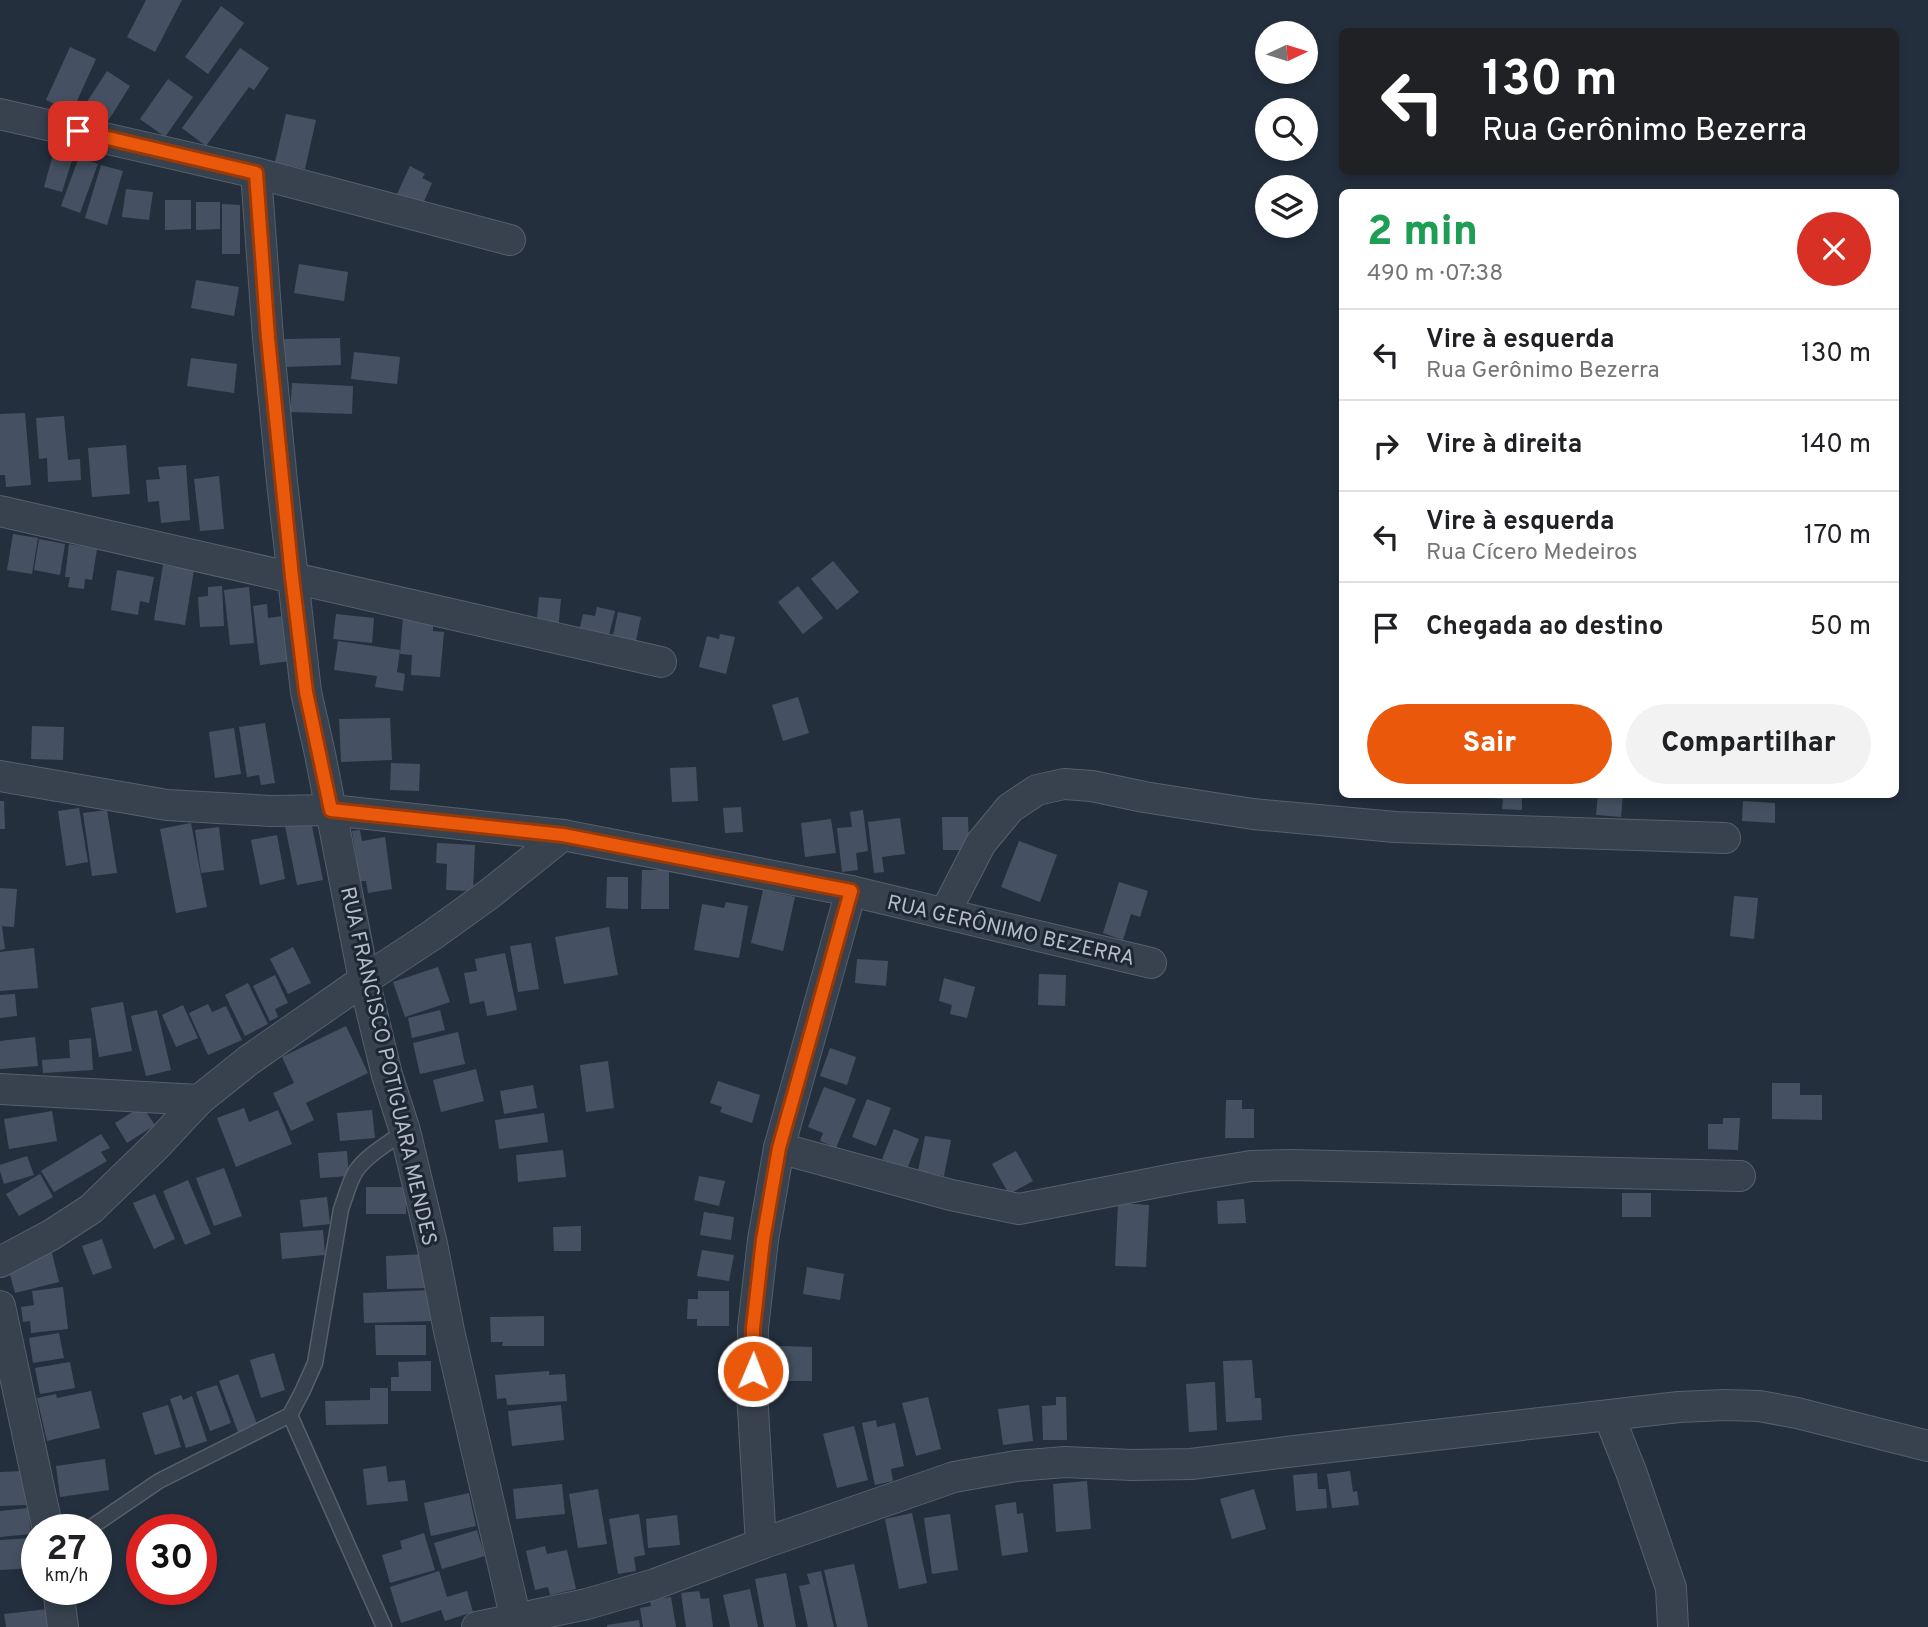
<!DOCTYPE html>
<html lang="pt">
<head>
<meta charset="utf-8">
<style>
  :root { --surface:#fff; --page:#f2f2f2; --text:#202124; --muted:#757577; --line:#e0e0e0; --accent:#ea580c }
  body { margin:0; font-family:Overpass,sans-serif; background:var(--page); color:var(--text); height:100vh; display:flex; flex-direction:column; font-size:26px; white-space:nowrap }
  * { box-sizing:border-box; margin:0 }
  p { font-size:23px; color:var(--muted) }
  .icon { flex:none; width:38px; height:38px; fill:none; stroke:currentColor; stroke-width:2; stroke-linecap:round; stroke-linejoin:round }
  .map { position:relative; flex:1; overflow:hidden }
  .panel { position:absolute; left:1339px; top:189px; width:560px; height:609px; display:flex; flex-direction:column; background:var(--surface); border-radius:10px; box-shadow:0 4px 10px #0003 }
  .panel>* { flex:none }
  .guide { position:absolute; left:1339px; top:28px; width:560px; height:147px; border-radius:10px; box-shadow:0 4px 10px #0003; background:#202124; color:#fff; overflow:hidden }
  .needle { width:46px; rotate:86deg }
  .tools { position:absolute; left:1255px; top:21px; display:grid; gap:14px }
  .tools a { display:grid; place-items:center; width:63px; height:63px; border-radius:50%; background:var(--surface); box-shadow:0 4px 10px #0003; font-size:35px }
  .speed { position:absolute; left:21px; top:1514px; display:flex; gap:14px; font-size:35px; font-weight:700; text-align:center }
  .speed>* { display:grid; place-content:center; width:91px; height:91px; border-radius:50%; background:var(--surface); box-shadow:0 4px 10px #0003; line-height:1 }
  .speed small { font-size:18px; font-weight:400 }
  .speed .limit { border:10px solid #d22; background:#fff; color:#111 }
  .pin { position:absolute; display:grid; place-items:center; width:60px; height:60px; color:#fff; margin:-30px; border-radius:14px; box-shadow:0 4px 10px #0006 }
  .me { position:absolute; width:77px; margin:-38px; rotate:1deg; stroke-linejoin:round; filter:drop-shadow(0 0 5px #0008) }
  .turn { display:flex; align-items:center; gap:24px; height:147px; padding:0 28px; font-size:32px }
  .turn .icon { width:91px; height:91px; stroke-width:2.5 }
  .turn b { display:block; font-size:49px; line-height:60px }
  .round { display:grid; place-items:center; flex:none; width:74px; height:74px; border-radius:37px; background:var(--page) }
  .summary { display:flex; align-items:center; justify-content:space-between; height:119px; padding:0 28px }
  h1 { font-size:42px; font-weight:800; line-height:52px; color:#1e9e55 }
  .action { display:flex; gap:14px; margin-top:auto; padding:14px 28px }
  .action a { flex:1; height:80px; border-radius:42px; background:var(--accent); color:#fff; font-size:28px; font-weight:800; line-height:80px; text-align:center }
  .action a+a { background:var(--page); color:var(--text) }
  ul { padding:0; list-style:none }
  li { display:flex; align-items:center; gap:21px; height:91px; padding:0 28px; border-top:2px solid var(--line) }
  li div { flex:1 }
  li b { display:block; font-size:26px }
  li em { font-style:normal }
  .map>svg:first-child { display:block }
  .building { fill:#455162 }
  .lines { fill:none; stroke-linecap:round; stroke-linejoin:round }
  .service-casing { stroke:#565f6c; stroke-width:17 }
  .minor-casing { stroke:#565f6c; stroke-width:32 }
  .service { stroke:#38414e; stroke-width:14 }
  .minor { stroke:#38414e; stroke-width:30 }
  .route-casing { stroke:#983908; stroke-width:18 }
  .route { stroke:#ea580c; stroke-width:12 }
  .labels { text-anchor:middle; stroke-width:6; stroke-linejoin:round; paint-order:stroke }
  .street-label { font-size:21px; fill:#b4bcc9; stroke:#1d2633 }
</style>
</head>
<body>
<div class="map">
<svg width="1928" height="1627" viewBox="0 0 1928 1627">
  <rect width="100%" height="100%" fill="#242f3e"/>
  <!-- building -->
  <g class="building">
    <path d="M146 0H182L155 52 127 37Z"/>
    <path d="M221 6 244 23 208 74 185 57Z"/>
    <path d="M70 47 96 59 72 112 46 100Z"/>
    <path d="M240 48 269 68 254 90 249 87 206 146 182 128Z"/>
    <path d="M107 71 130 86 105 126 81 111Z"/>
    <path d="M168 79 193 97 165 137 140 119Z"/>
    <path d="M286 114 316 120 305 169 275 162Z"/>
    <path d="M54 151 73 157 62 192 44 187Z"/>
    <path d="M79 157 98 164 80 213 61 206Z"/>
    <path d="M101 165 123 171 107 225 85 218Z"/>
    <path d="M410 166 425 174 422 178 432 183 422 206 397 194Z"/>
    <path d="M126 189 153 192 149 220 122 217Z"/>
    <path d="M165 200H191V229L165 230Z"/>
    <path d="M196 202H220V229L196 230Z"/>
    <path d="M222 204 240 205V254H222Z"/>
    <path d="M299 264 348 272 344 301 294 293Z"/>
    <path d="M196 280 239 287 234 316 191 308Z"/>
    <path d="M340 338 341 365 285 367 284 339Z"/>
    <path d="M354 352 400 357 397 384 351 379Z"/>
    <path d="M191 358 237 364 234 393 187 386Z"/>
    <path d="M292 383 353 386 352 414 290 412Z"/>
    <path d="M25 413 31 485 6 487 5 475H0V414Z"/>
    <path d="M64 416 68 460 80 459 81 480 48 482 47 458 39 459 36 418Z"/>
    <path d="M126 445 130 494 92 497 88 448Z"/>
    <path d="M186 465 190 520 161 523 159 501 148 502 146 480 160 479 158 467Z"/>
    <path d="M219 476 224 529 200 531 194 479Z"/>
    <path d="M13 534 38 538 32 574 7 570Z"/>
    <path d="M39 539 65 544 60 575 34 570Z"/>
    <path d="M69 544 97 549 92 580 85 579 84 589 68 587 70 577H65Z"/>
    <path d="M833 561 859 592 837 610 811 579Z"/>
    <path d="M163 565 194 570 185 625 154 620Z"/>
    <path d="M117 570 154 577 149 603 140 601 138 615 111 610Z"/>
    <path d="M222 586 224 626 200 627 198 597 208 596V587Z"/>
    <path d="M798 586 823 618 803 634 778 602Z"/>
    <path d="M249 587 254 643 230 645 224 590Z"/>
    <path d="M539 597 561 599 558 631 536 628Z"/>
    <path d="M267 604 268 618 284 616 290 661 260 665 253 606Z"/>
    <path d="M597 607 615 611 606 647 577 640 583 614 595 616Z"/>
    <path d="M618 612 641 617 634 650 611 645Z"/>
    <path d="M336 614 374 618 372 643 333 639Z"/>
    <path d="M403 617 433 620V631L444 632 440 677 411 675 412 655 400 654Z"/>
    <path d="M720 634 735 637 726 674 699 667 707 636 719 639Z"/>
    <path d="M338 641 400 650 397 672 405 674 403 691 375 687 377 676 334 670Z"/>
    <path d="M798 697 809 733 783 741 772 705Z"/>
    <path d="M390 718 392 760 341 762 339 719Z"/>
    <path d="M265 723 275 783 261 785 259 775 247 777 239 727Z"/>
    <path d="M32 726 64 727 63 760 31 759Z"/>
    <path d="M234 728 241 774 215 778 209 732Z"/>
    <path d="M391 763 420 764 419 791 390 790Z"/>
    <path d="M696 767 698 801 672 802 670 768Z"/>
    <path d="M1492 794H1522V810L1502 809 1503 799 1492 798Z"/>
    <path d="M1598 794H1623L1621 817 1596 815Z"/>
    <path d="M0 801H4L5 829H0Z"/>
    <path d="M1743 801 1775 803V823L1742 821Z"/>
    <path d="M741 807 743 832 725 833 723 808Z"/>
    <path d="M79 808 88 862 66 866 58 811Z"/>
    <path d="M107 810 117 873 92 876 83 813Z"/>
    <path d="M863 810 868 851 856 853 858 870 842 872 837 828 852 827 850 812Z"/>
    <path d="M942 817H968L969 850H943Z"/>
    <path d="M900 818 905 854 882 857 884 872 874 873 868 822Z"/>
    <path d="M831 819 836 853 805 857 801 823Z"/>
    <path d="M311 821 323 880 297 885 285 826Z"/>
    <path d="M191 823 207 907 176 913 160 829Z"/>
    <path d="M219 827 224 870 201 873 195 830Z"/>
    <path d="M360 830 362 841 385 837 392 889 368 893 366 881H360L352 831Z"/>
    <path d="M277 835 285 879 260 885 251 840Z"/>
    <path d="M1019 841 1057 855 1040 902 1001 887Z"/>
    <path d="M437 843 475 845 473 891 446 890 447 864 436 863Z"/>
    <path d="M642 870H669V909H641Z"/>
    <path d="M607 877H628V909L606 908Z"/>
    <path d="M1119 882 1148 891 1140 917 1131 914 1123 940 1103 933Z"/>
    <path d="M0 888 17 889 14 927 0 926Z"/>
    <path d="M763 890 795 897 783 951 751 943Z"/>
    <path d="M1734 896 1758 898 1754 939 1730 936Z"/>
    <path d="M726 902 748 906 739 958 694 950 702 904 724 908Z"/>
    <path d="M0 926H2L5 949 0 950Z"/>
    <path d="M609 927 618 975 564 984 555 937Z"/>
    <path d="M531 943 539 989 518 992 510 946Z"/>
    <path d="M293 947 311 983 288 994 270 959Z"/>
    <path d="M34 948 38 988 0 991V952Z"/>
    <path d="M505 953 517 1010 487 1016 484 1001 470 1004 464 973 477 971 475 959Z"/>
    <path d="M857 959 888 961 886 986 855 983Z"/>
    <path d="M438 967 450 1002 405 1017 393 982Z"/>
    <path d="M1039 974 1066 975 1065 1006 1038 1005Z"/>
    <path d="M275 975 288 1003 275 1009 278 1017 270 1021 253 986Z"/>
    <path d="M944 978 975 987 967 1018 950 1014 952 1005 939 1001Z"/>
    <path d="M248 983 268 1024 245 1036 225 995Z"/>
    <path d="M15 994 17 1016 0 1018V995Z"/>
    <path d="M123 1002 132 1051 99 1057 91 1008Z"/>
    <path d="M208 1004 212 1012 226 1006 242 1040 208 1055 189 1013Z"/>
    <path d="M183 1005 198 1038 176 1047 162 1015Z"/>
    <path d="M157 1010 171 1070 146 1076 131 1016Z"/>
    <path d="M440 1010 445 1030 412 1038 408 1018Z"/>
    <path d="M346 1026 368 1073 306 1103 314 1120 291 1131 273 1093 294 1083 282 1057Z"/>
    <path d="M458 1032 465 1064 420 1074 413 1043Z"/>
    <path d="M35 1037 38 1066 0 1069V1041Z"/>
    <path d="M91 1038 93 1070 43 1073 42 1060 70 1058 69 1040Z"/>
    <path d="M830 1048 856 1057 847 1085 820 1076Z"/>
    <path d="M608 1061 614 1108 586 1112 580 1065Z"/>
    <path d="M476 1069 484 1101 441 1112 433 1080Z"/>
    <path d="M718 1081 760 1095 752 1123 720 1112 722 1107 710 1103Z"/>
    <path d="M1772 1083H1800V1095H1822V1120L1772 1119Z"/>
    <path d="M533 1085 537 1108 504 1114 500 1091Z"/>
    <path d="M824 1087 856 1099 836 1148 820 1141 823 1133 808 1127Z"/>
    <path d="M867 1099 891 1108 876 1146 852 1137Z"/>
    <path d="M1226 1100H1242V1109H1254V1138H1225Z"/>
    <path d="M142 1106 155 1125 127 1143 115 1123Z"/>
    <path d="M244 1108 249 1122 278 1110 292 1144 236 1167 217 1118Z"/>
    <path d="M372 1110 375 1138 340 1141 337 1113Z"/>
    <path d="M52 1111 57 1141 9 1149 4 1119Z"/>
    <path d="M544 1113 548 1142 499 1149 495 1120Z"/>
    <path d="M1723 1118H1740L1738 1150 1708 1149V1124H1723Z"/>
    <path d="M894 1129 919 1139 907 1169 882 1159Z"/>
    <path d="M101 1134 110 1148 101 1152 107 1161 54 1192 41 1171Z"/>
    <path d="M925 1136 951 1140 944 1176 918 1171Z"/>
    <path d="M563 1150 566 1177 518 1182 516 1155Z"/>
    <path d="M347 1151 349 1176 320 1178 318 1153Z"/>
    <path d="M1016 1151 1033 1181 1009 1194 992 1164Z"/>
    <path d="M27 1156 34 1175 4 1184 0 1171V1165Z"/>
    <path d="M224 1168 242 1216 214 1226 196 1178Z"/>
    <path d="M40 1174 53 1197 19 1216 6 1194Z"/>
    <path d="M699 1176 725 1181 719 1206 694 1200Z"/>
    <path d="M188 1180 211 1234 185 1245 163 1191Z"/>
    <rect x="366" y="1187" width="40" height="27"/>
    <rect x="1622" y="1193" width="29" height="24"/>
    <path d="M155 1194 175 1239 154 1249 133 1203Z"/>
    <path d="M327 1197 330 1224 303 1227 300 1200Z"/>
    <path d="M1244 1199 1246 1223 1218 1224 1217 1201Z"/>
    <path d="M1118 1203 1149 1205 1146 1267 1115 1266Z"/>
    <path d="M704 1212 734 1217 731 1240 700 1235Z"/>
    <path d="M581 1226V1251H554L553 1227Z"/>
    <path d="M323 1230 325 1255 282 1259 280 1233Z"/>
    <path d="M102 1239 112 1268 93 1275 82 1246Z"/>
    <path d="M702 1250 734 1255 729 1281 697 1276Z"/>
    <path d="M52 1253 59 1282 15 1293 7 1264Z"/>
    <path d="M425 1254 426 1288 387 1289 386 1256Z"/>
    <path d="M807 1267 844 1274 840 1300 803 1294Z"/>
    <path d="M63 1287 68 1329 31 1333 30 1321 23 1322 21 1307 34 1305 32 1291Z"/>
    <path d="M432 1290 433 1321 364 1323 363 1293Z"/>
    <path d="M698 1291H729V1326H697V1319H687L688 1299H698Z"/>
    <path d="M544 1316V1346H502L503 1342H491L490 1317Z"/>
    <path d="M375 1325H426V1355H376Z"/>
    <path d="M59 1333 64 1358 33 1363 29 1338Z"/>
    <path d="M779 1346 812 1347V1381H779Z"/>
    <path d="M274 1353 285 1390 261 1398 250 1360Z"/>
    <path d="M1252 1360 1255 1398H1261L1262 1420 1226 1422 1223 1361Z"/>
    <path d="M431 1361V1391H391V1377H399L398 1362Z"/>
    <path d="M70 1362 75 1388 40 1394 35 1368Z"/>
    <path d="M549 1371V1375L565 1374 567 1401 507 1405 506 1398 497 1399 495 1375Z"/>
    <path d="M238 1374 257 1424 238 1432 219 1381Z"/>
    <path d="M1215 1382 1217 1430 1189 1432 1186 1384Z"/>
    <path d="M217 1385 231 1423 210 1431 196 1392Z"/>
    <path d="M370 1388H388V1424L326 1425 325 1401 370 1400Z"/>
    <path d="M91 1391 100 1428 47 1441 37 1398 56 1394 57 1398Z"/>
    <path d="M181 1395 183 1400 192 1396 207 1441 186 1448 170 1399Z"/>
    <path d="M928 1397 941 1449 916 1456 902 1403Z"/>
    <path d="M1056 1397H1066L1067 1440H1043L1042 1406 1056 1405Z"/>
    <path d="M168 1405 181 1447 155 1455 142 1413Z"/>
    <path d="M561 1405 564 1440 512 1446 508 1411Z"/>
    <path d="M1029 1405 1033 1441 1003 1445 998 1409Z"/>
    <path d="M876 1420 877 1427 895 1423 904 1466 891 1469 893 1481 875 1485 862 1423Z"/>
    <path d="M854 1426 868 1480 837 1488 823 1434Z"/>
    <path d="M105 1459 109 1490 60 1497 56 1466Z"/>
    <path d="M386 1466 388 1482 405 1480 408 1501 367 1505 363 1469Z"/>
    <path d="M24 1471 26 1505 0 1506V1472Z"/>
    <path d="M1350 1471 1353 1492 1357 1491 1359 1505 1332 1508 1327 1474Z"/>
    <path d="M1317 1473 1318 1489H1326L1327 1508 1296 1511 1293 1475Z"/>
    <path d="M1087 1481 1091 1529 1056 1532 1053 1484Z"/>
    <path d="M562 1484 565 1514 516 1519 513 1489Z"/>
    <path d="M598 1489 607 1544 578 1548 569 1494Z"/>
    <path d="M1254 1489 1266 1529 1232 1539 1220 1499Z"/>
    <path d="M469 1493 476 1526 431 1536 424 1503Z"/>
    <path d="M1016 1502 1017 1514 1023 1513 1028 1552 1002 1556 995 1505Z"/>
    <path d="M28 1508 31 1534 0 1537V1511Z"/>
    <path d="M912 1513 927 1583 899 1589 885 1519Z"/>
    <path d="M639 1514 645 1555 634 1557 636 1571 618 1574 609 1519Z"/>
    <path d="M950 1514 958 1570 932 1574 924 1518Z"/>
    <path d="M677 1515 680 1545 648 1548 646 1519Z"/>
    <path d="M477 1530 485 1556 442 1569 434 1543Z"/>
    <path d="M424 1533 435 1570 390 1583 382 1555 402 1549 400 1541Z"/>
    <path d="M32 1538 34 1568 0 1570V1540Z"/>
    <path d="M545 1546 547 1554 567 1550 576 1589 550 1595 548 1587 535 1590 526 1551Z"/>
    <path d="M854 1564 868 1627H837L824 1570Z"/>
    <path d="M439 1571 447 1597 467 1591 473 1612 445 1621 441 1610 401 1623 390 1587Z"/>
    <path d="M821 1571 834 1627H808L799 1586 810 1584 807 1574Z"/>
    <path d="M786 1573 796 1627H764L755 1579Z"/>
    <path d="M750 1589 758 1627H730L723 1595Z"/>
    <path d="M699 1591 701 1599 709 1598 713 1627H686L681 1593Z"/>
    <path d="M671 1597 676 1627H643L640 1608 651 1606 650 1600Z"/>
    <path d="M49 1609 51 1627H6L4 1614Z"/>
    <path d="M639 1620 640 1627H607V1625Z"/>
  </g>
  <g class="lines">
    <!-- service casing -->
    <g class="service-casing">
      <g id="service">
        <path d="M290 1415 384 1627"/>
        <path d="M87 1530 159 1481 290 1415 303 1390 315 1363 341 1209C346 1196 349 1182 356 1171 367 1155 389 1143 405 1131"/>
      </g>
    </g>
    <!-- minor casing -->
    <g class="minor-casing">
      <g id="minor">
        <path d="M0 114 256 173 510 240"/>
        <path d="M256 173 268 338 282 482 306 692 320 754 364 980 387 1075 405 1131 432 1244 449 1331 516 1620"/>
        <path d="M0 511 661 662"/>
        <path d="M0 776 167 805 271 811 331 810 563 835 851 891 1151 963"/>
        <path d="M945 913 981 843 1010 808 1037 790 1064 784 1092 786 1144 797 1253 814 1395 827 1725 838"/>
        <path d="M0 1089 199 1100"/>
        <path d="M779 1148 951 1195 1019 1209 1184 1177 1251 1166 1292 1165 1740 1176"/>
        <path d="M0 1262 51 1235 91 1209 156 1146 199 1100 249 1060 364 980 431 936 488 895 563 835"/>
        <path d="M0 1306 48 1530"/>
        <path d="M1609 1416 1632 1474 1671 1588 1673 1627"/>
        <path d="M761 1544 752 1392 753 1328 763 1240 779 1148 851 891"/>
        <path d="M58 1589 63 1627"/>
        <path d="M477 1627 587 1604 655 1584 761 1544 954 1477 1016 1466 1065 1462 1132 1465 1191 1464 1295 1451 1679 1407 1725 1405 1759 1406 1797 1413 1928 1446"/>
      </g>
    </g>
    <!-- service -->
    <use href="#service" class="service"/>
    <!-- minor -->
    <use href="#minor" class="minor"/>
  </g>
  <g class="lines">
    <!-- route casing -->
    <g class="route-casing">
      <path id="route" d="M78 131 256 173 268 338 292 577 306 692 331 810 563 835 851 891 779 1148 763 1240 753 1328V1371"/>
    </g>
    <!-- route -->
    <use href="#route" class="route"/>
  </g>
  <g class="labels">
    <!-- street labels -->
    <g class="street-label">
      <text transform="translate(1011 930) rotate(13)" y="7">RUA GERÔNIMO BEZERRA</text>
      <text transform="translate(389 1066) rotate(77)" y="7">RUA FRANCISCO POTIGUARA MENDES</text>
    </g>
  </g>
</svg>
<div class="tools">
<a><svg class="needle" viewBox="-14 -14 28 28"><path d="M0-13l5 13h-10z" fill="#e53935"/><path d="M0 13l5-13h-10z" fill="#757577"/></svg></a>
<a><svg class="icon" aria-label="search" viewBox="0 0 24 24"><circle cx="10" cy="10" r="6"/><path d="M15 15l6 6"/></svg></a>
<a><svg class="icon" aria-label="layers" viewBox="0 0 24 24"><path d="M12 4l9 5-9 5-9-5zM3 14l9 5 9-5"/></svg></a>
</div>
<div class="speed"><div>27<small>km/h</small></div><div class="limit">30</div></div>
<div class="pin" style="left:78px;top:131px;background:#d93025"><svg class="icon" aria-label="arrive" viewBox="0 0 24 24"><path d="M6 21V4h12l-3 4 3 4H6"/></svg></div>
<svg class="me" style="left:753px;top:1371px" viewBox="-20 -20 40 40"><circle r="17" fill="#ea580c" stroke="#fff" stroke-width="3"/><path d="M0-11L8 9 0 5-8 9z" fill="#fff"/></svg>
<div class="guide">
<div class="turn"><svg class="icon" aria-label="left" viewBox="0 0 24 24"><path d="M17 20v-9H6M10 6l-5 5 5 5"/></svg><div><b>130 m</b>Rua Gerônimo Bezerra</div></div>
</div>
<section class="panel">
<div class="summary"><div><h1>2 min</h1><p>490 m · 07:38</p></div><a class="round" style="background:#d93025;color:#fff"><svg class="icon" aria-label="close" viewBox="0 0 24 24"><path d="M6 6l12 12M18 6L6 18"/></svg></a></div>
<ul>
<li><svg class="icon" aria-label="left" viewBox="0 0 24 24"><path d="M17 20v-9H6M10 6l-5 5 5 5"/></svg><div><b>Vire à esquerda</b><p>Rua Gerônimo Bezerra</p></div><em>130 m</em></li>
<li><svg class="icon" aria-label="right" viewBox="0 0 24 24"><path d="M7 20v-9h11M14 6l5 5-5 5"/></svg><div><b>Vire à direita</b></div><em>140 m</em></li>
<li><svg class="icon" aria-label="left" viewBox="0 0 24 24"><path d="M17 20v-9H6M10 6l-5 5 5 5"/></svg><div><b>Vire à esquerda</b><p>Rua Cícero Medeiros</p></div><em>170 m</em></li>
<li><svg class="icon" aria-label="arrive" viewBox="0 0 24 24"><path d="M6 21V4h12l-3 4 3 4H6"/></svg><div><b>Chegada ao destino</b></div><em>50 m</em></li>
</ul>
<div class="action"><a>Sair</a><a>Compartilhar</a></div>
</section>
</div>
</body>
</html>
